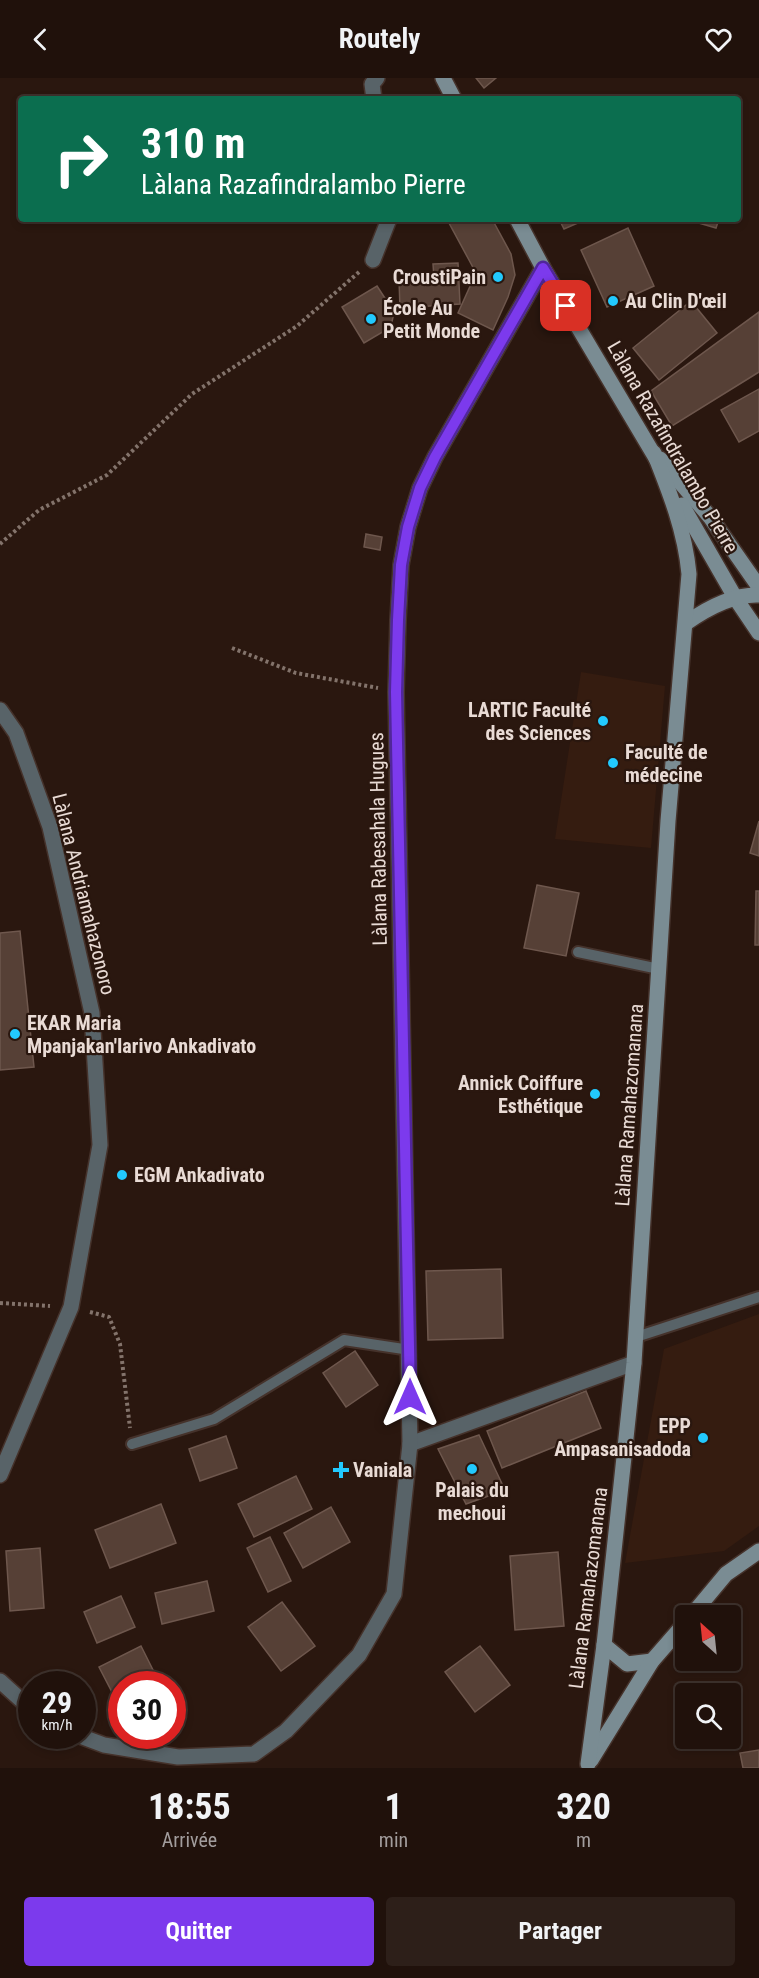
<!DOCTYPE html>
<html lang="fr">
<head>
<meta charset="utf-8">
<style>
  :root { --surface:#20110b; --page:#2d1f19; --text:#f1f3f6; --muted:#a29d9d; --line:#3d312c; --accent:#7c3aed }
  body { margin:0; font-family:"Roboto Condensed",sans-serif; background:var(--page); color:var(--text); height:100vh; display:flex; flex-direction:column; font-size:22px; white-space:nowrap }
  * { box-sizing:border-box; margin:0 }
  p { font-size:20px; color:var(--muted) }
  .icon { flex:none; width:33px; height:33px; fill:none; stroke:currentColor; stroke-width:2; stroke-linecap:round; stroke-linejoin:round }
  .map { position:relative; height:1690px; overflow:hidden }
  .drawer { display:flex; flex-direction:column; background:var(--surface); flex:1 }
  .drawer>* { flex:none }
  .top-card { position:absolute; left:18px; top:18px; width:723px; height:126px; border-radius:6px; box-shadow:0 3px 9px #0003,0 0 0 2px var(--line); background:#0b6e4f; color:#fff; overflow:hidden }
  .needle { width:39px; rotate:333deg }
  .buttons { position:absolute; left:675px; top:1527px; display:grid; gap:12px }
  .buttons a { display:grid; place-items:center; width:66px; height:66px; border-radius:6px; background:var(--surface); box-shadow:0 3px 9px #0003,0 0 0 2px var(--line); font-size:30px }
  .speed { position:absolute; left:18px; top:1593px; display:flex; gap:12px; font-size:30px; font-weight:700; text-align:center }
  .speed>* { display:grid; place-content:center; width:78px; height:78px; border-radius:50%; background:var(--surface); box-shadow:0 3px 9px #0003,0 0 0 2px var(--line); line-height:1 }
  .speed small { font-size:15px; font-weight:400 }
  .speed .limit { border:9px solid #d22; background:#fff; color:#111 }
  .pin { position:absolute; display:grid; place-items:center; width:51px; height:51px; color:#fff; margin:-26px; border-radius:12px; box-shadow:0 3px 9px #0006 }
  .me { position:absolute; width:66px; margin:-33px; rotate:0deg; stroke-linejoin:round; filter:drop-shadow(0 0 4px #0008) }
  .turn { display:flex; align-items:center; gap:21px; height:126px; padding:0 24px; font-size:27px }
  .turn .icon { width:78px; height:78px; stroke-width:2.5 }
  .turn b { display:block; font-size:42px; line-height:51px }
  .eta { display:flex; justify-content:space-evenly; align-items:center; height:102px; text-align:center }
  .eta b { font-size:36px; font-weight:700; line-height:42px }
  .primary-button { display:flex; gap:12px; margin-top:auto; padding:12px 24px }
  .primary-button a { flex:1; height:69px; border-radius:6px; background:var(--accent); color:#fff; font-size:24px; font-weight:700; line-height:69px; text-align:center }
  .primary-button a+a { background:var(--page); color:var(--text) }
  header { display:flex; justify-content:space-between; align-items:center; height:78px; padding:0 24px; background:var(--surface); font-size:27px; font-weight:700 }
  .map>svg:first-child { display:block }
  .built { fill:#351c10 }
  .building { fill:#564036; stroke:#6e574d; stroke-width:1.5 }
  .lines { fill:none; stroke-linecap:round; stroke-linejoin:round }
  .lane-casing { stroke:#45322b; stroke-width:14 }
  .street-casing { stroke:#45322b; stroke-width:18 }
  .secondary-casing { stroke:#45322b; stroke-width:18 }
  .path { stroke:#83736b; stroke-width:4; stroke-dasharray:3 3; stroke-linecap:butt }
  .lane { stroke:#586368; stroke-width:10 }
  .street { stroke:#586368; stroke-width:15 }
  .secondary { stroke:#7a8c93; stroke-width:15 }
  .route-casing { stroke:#51269a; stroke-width:15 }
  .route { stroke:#7c3aed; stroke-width:10 }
  .poi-dot { fill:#22c9fe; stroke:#2a170f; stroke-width:2 }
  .labels { text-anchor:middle; stroke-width:4.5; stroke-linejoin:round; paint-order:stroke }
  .poi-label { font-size:20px; font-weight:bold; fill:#e9dbd5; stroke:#2a170f; text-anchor:start }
  .street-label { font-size:20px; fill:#e9dbd5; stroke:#2a170f }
</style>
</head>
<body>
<header><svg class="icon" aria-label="back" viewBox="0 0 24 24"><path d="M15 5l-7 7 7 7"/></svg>Routely<svg class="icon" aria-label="heart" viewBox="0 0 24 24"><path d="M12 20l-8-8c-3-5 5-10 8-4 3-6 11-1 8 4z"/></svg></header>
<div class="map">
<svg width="759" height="1690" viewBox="0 0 759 1690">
  <rect width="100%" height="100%" fill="#2a170f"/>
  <!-- built -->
  <g class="built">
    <path d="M581 594 665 608 651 770 555 761Z"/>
    <path d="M759 1236V1448L724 1473 625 1485 664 1271Z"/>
  </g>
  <!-- building -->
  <g class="building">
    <path d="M476 0H496L484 10Z"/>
    <path d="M457 141H492L511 176 515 197 508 219 493 252 458 235 476 195 449 145Z"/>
    <path d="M559 141H587L564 151Z"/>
    <path d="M685 141H719L716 150Z"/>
    <path d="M628 150 654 208 607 229 581 172Z"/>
    <path d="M458 185 460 226 400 230 399 202 434 200 433 186Z"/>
    <path d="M377 208 394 234 391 249 364 265 342 229Z"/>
    <path d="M691 223 717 255 659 302 633 270Z"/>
    <path d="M759 234V294L672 348 651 313Z"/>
    <path d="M759 311V353L739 364 721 332Z"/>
    <path d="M366 456 382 459 380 472 364 469Z"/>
    <path d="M759 743V778L750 775Z"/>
    <path d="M537 807 579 815 566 878 524 870Z"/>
    <path d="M756 813H759V867H755Z"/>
    <path d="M20 853 34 989 0 992V855Z"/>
    <path d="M501 1191 503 1260 428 1262 426 1193Z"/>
    <path d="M355 1273 378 1307 346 1329 323 1295Z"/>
    <path d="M586 1313 601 1350 502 1390 487 1353Z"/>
    <path d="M479 1357 505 1412 466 1426 438 1371Z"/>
    <path d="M226 1358 237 1390 200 1403 189 1371Z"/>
    <path d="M296 1398 312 1431 254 1459 238 1426Z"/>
    <path d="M161 1426 176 1465 110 1490 95 1452Z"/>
    <path d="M331 1429 350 1464 303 1490 284 1455Z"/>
    <path d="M270 1459 291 1503 268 1514 247 1470Z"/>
    <path d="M40 1470 44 1530 10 1533 6 1473Z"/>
    <path d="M558 1474 564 1548 515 1552 510 1478Z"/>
    <path d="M207 1503 214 1533 162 1546 155 1515Z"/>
    <path d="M121 1518 135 1549 97 1565 84 1534Z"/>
    <path d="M282 1524 315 1568 281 1593 248 1549Z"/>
    <path d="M141 1568 155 1596 135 1606H122V1614L114 1618 99 1589Z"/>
    <path d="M480 1568 510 1607 475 1634 445 1594Z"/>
    <path d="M759 1672V1690H743L740 1675Z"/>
  </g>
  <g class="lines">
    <!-- lane casing -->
    <g class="lane-casing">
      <g id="lane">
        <path d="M578 874 659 891"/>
        <path d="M636 1259 759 1219"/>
        <path d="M132 1366 214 1341 344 1262 410 1272"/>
      </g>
    </g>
    <!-- street casing -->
    <g class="street-casing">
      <g id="street">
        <path d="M374 21 372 6 377 0"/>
        <path d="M373 182 389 141"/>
        <path d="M0 632 16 655 50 749 92 935 100 1067 71 1229 0 1397"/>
        <path d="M410 1366 634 1285"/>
        <path d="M0 1603 32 1632"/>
        <path d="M80 1658 104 1667 178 1679 254 1676 286 1653 359 1577 394 1516 410 1366 396 614 398 542 401 487 408 449 420 410 435 379 543 190"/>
      </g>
    </g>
    <!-- secondary casing -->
    <g class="secondary-casing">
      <g id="secondary">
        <path d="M443 0 454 21"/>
        <path d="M517 141 543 190 657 382"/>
        <path d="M660 381 710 439 759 509"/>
        <path d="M682 427 736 521 759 555"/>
        <path d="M686 545C706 531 734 516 759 517"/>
        <path d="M691 1538 726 1496 759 1473"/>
        <path d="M604 1567 627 1586 652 1583"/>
        <path d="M591 1682 652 1583 686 1544"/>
        <path d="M588 1686 604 1567 634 1285 668 743 689 496C685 453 670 415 654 375"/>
      </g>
    </g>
    <!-- path -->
    <g class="path">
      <path d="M0 466 39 432 107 397 192 316 297 248 359 194"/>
      <path d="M232 570 296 595 378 610"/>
      <path d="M0 1225 50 1228"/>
      <path d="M90 1234 109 1239 120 1266 130 1350"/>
    </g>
    <!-- lane -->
    <use href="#lane" class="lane"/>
    <!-- street -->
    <use href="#street" class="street"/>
    <!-- secondary -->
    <use href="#secondary" class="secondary"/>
  </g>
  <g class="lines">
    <!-- route casing -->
    <g class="route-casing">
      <path id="route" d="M410 1319 396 614 398 542 401 487 408 449 420 410 435 379 543 190 566 228"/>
    </g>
    <!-- route -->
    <use href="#route" class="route"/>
  </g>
  <!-- markers -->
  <g class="poi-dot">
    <circle cx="498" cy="199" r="6"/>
    <circle cx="613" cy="223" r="6"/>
    <circle cx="371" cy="241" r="6"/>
    <circle cx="603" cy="643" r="6"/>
    <circle cx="613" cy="685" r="6"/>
    <circle cx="15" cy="956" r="6"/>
    <circle cx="595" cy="1016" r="6"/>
    <circle cx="122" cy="1097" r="6"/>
    <circle cx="703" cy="1360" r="6"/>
    <circle cx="472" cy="1391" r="6"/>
    <path d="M338 1383h6v6h6v6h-6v6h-6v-6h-6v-6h6z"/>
  </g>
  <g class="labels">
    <!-- poi labels -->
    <g class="poi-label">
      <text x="486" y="206" text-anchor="end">CroustiPain</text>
      <text x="625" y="230">Au Clin D'œil</text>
      <text x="383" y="237">École Au<tspan x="383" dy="23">Petit Monde</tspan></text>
      <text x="591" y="639" text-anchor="end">LARTIC Faculté<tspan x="591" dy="23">des Sciences</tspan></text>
      <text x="625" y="681">Faculté de<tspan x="625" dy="23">médecine</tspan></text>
      <text x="27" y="952">EKAR Maria<tspan x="27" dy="23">Mpanjakan'Iarivo Ankadivato</tspan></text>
      <text x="583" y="1012" text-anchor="end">Annick Coiffure<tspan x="583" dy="23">Esthétique</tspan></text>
      <text x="134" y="1104">EGM Ankadivato</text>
      <text x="691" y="1355" text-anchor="end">EPP<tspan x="691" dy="23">Ampasanisadoda</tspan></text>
      <text x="353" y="1399">Vaniala</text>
      <text x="472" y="1419" text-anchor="middle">Palais du<tspan x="472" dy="23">mechoui</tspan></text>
    </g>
    <!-- street labels -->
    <g class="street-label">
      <text transform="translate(673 369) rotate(60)" y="7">Làlana Razafindralambo Pierre</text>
      <text transform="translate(378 761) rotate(-91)" y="7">Làlana Rabesahala Hugues</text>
      <text transform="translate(84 816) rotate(76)" y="7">Làlana Andriamahazonoro</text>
      <text transform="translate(629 1027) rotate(-86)" y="7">Làlana Ramahazomanana</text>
      <text transform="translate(588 1510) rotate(-83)" y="7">Làlana Ramahazomanana</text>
    </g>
  </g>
</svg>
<div class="buttons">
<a><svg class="needle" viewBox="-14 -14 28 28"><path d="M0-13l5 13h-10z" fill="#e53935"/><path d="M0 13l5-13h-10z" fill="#a29d9d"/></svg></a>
<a><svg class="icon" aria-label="search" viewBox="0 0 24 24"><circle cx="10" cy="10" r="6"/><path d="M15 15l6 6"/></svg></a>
</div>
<div class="speed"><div>29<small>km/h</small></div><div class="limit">30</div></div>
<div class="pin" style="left:566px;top:228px;background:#d93025"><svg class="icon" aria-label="arrive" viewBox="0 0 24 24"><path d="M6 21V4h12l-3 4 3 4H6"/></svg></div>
<svg class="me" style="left:410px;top:1319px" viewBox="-20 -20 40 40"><path d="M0-17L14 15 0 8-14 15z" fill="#7c3aed" stroke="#fff" stroke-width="4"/></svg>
<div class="top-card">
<div class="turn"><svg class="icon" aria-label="right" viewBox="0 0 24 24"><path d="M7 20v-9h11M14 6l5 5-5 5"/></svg><div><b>310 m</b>Làlana Razafindralambo Pierre</div></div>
</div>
</div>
<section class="drawer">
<div class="eta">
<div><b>18:55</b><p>Arrivée</p></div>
<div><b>1</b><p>min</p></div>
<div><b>320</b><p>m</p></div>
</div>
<div class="primary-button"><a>Quitter</a><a>Partager</a></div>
</section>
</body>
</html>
